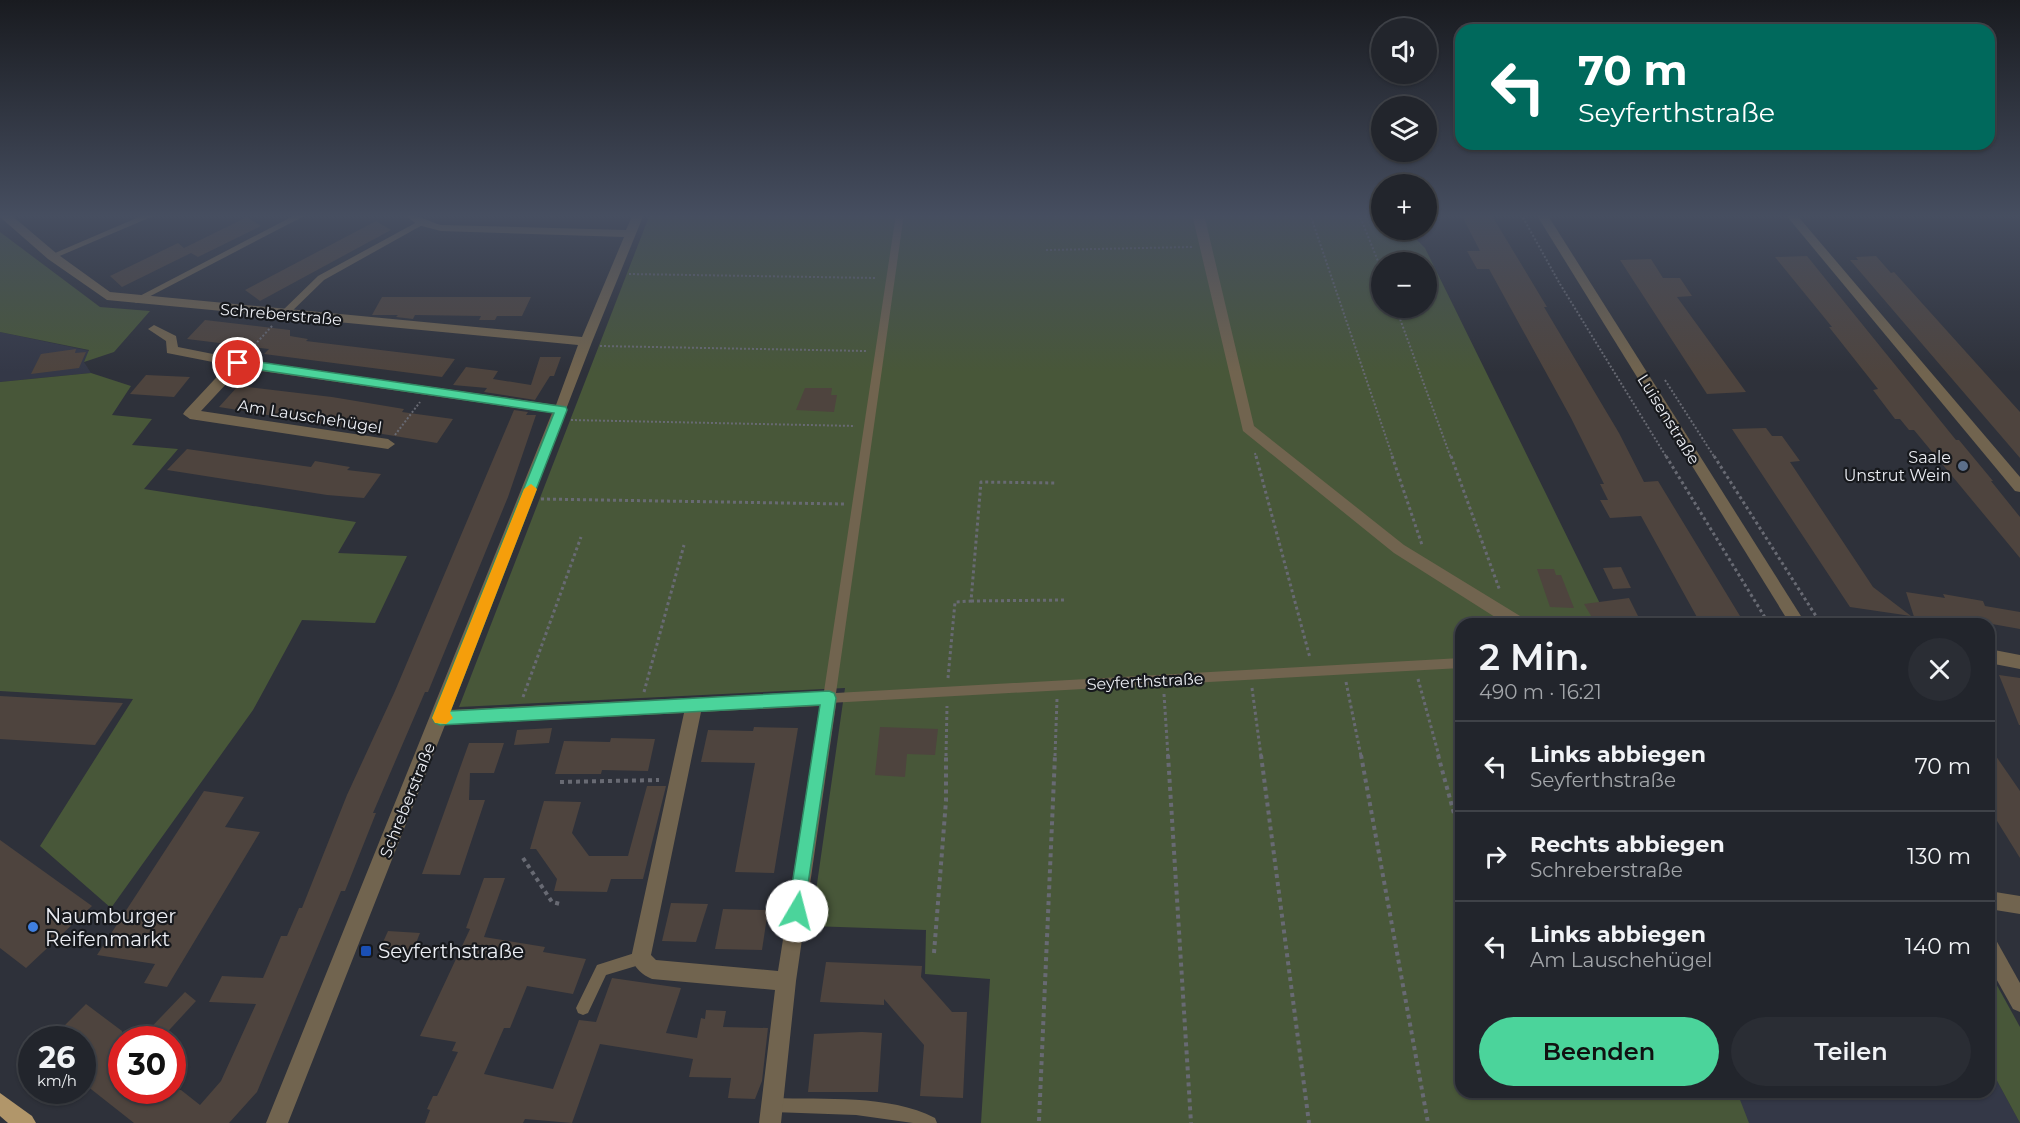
<!DOCTYPE html>
<html lang="de">
<head>
<meta charset="utf-8">
<style>
  :root { --surface:#22252c; --page:#2a2d34; --text:#f1f3f6; --muted:#a2a5a9; --line:#3f4248; --accent:#4bd49b }
  body { margin:0; font-family:Montserrat,sans-serif; background:var(--page); color:var(--text); height:100vh; display:flex; flex-direction:column; font-size:22px; white-space:nowrap }
  * { box-sizing:border-box; margin:0 }
  p { font-size:20px; color:var(--muted) }
  .icon { flex:none; width:33px; height:33px; fill:none; stroke:currentColor; stroke-width:2; stroke-linecap:round; stroke-linejoin:round }
  .map { position:relative; flex:1; overflow:hidden }
  .sheet { position:absolute; left:1455px; top:618px; width:540px; height:480px; display:flex; flex-direction:column; background:var(--surface); border-radius:18px; box-shadow:0 2px 4px #0004,0 0 0 2px var(--line) }
  .sheet>* { flex:none }
  .top-card { position:absolute; left:1455px; top:24px; width:540px; height:126px; border-radius:18px; box-shadow:0 2px 4px #0004,0 0 0 2px var(--line); background:#00695c; color:#fff; overflow:hidden }
  .fabs { position:absolute; left:1371px; top:18px; display:grid; gap:12px }
  .fabs a { display:grid; place-items:center; width:66px; height:66px; border-radius:50%; background:var(--surface); box-shadow:0 2px 4px #0004,0 0 0 2px var(--line); font-size:30px }
  .speed { position:absolute; left:18px; top:1026px; display:flex; gap:12px; font-size:30px; font-weight:700; text-align:center }
  .speed>* { display:grid; place-content:center; width:78px; height:78px; border-radius:50%; background:var(--surface); box-shadow:0 2px 4px #0004,0 0 0 2px var(--line); line-height:1 }
  .speed small { font-size:15px; font-weight:400 }
  .speed .limit { border:9px solid #d22; background:#fff; color:#111 }
  .pin { position:absolute; display:grid; place-items:center; width:51px; height:51px; color:#fff; margin:-26px; border:3px solid #fff; border-radius:50%; box-shadow:0 2px 6px #0007 }
  .me { position:absolute; width:66px; margin:-33px; rotate:8deg; stroke-linejoin:round; filter:drop-shadow(0 0 4px #0008) }
  .turn { display:flex; align-items:center; gap:21px; height:126px; padding:0 24px; font-size:27px }
  .turn .icon { width:78px; height:78px; stroke-width:2.5 }
  .turn b { display:block; font-size:42px; line-height:51px }
  .round { display:grid; place-items:center; flex:none; width:63px; height:63px; border-radius:32px; background:var(--page) }
  .headline { display:flex; align-items:center; justify-content:space-between; height:102px; padding:0 24px }
  h1 { font-size:36px; font-weight:600; line-height:45px }
  .cta { display:flex; gap:12px; margin-top:auto; padding:12px 24px }
  .cta a { flex:1; height:69px; border-radius:36px; background:var(--accent); color:#111; font-size:24px; font-weight:600; line-height:69px; text-align:center }
  .cta a+a { background:var(--page); color:var(--text) }
  ul { padding:0; list-style:none }
  li { display:flex; align-items:center; gap:18px; height:90px; padding:0 24px; border-top:2px solid var(--line) }
  li div { flex:1 }
  li b { display:block; font-size:22px }
  li em { font-style:normal }
  .map>svg:first-child { display:block }
  .built { fill:#343847 }
  .green { fill:#485739; fill-rule:evenodd }
  .building { fill:#4e443e }
  .lines { fill:none; stroke-linecap:round; stroke-linejoin:round }
  .path-far2 { stroke:#686a73; stroke-width:2; stroke-dasharray:2 2; stroke-linecap:butt }
  .path-far1 { stroke:#686a73; stroke-width:3; stroke-dasharray:3 3; stroke-linecap:butt }
  .path { stroke:#686a73; stroke-width:4; stroke-dasharray:4 4; stroke-linecap:butt }
  .lane { fill:#71644f; fill-rule:evenodd }
  .street { fill:#71644f; fill-rule:evenodd }
  .primary { fill:#b1966a; fill-rule:evenodd }
  .route { fill:#4bd49b; stroke:#318a65; stroke-width:1.5 }
  .slow { fill:#f59e0b }
  .service-dot { fill:#5c6f8a; stroke:#17191d; stroke-width:2 }
  .shop-dot { fill:#3f7fe0; stroke:#17191d; stroke-width:2 }
  .transit-dot { fill:#1a4fb4; stroke:#17191d; stroke-width:2 }
  .labels { text-anchor:middle; stroke-width:4.5; stroke-linejoin:round; paint-order:stroke }
  .street-label { font-size:16px; fill:#ebedf3; stroke:#17191d }
  .poi-label { font-size:16px; fill:#ebedf3; stroke:#17191d; text-anchor:end }
  .near-poi-label { font-size:20px; fill:#ebedf3; stroke:#17191d; text-anchor:start }
</style>
</head>
<body>
<div class="map">
<svg width="2020" height="1123" viewBox="0 0 2020 1123">
  <rect width="100%" height="100%" fill="#2e313a"/>
  <!-- built -->
  <g class="built">
    <path d="M0 332 90 351 84 362 91 373 0 382Z"/>
    <path d="M1989 1066 2020 1123H1657L1648 1092H1989Z"/>
  </g>
  <!-- green -->
  <g class="green">
    <path d="M650 214H1381L1382 230H1407L1425 248 1610 624H1461V1092H1737L1749 1123H981L990 979 925 974 926 930 811 926 845 688 459 707ZM1382 262H1426V308H1382Z"/>
    <path d="M0 232 100 307 150 311 114 352 84 362 89 350 0 332Z"/>
    <path d="M91 373 131 386 112 415 152 419 132 445 178 449 144 489 356 522 338 553 407 556 375 623 302 620 253 710 111 908 40 846 133 699 0 691V382Z"/>
    <path d="M1989 971 2020 1027V1123L1989 1066Z"/>
  </g>
  <!-- building -->
  <g class="building">
    <path d="M1461 214H1491L1547 307H1544L1619 433 1644 482 1658 481 1740 616 1698 619 1641 516 1610 518 1600 500H1608L1600 484H1604L1571 418 1489 269H1477L1467 251H1480Z"/>
    <path d="M247 217 261 226 198 257 191 253 122 287 110 276 178 243 184 248Z"/>
    <path d="M376 221 391 230 260 301 245 290Z"/>
    <path d="M1807 256 1956 440H1959L1993 481H1991L2020 517V558L1914 430H1909L1900 419H1895L1873 390 1878 389 1829 327H1832L1775 257Z"/>
    <path d="M1876 256 1891 273 1894 272 2020 412V458L1850 260H1858L1856 257Z"/>
    <path d="M1651 259 1663 278H1680L1692 296 1677 297 1746 392 1707 394 1620 260Z"/>
    <path d="M382 297H531L522 316H497L495 320H479L481 316 415 315 413 319 396 317 398 315H372Z"/>
    <path d="M205 320 290 330V336L308 339 306 341 455 359 442 377 264 354 269 349 187 339Z"/>
    <path d="M76 349 75 353 86 352 79 368 31 374 41 354Z"/>
    <path d="M540 357H561L554 376H550L535 400 484 392 487 388 453 385 466 367 498 371 493 379 531 385Z"/>
    <path d="M146 375 190 377 174 397 130 394Z"/>
    <path d="M238 386 332 397 404 409 402 412 453 419 437 443 219 407Z"/>
    <path d="M805 388H832L831 395H837L834 412 796 410Z"/>
    <path d="M514 410 528 412 526 415H536L508 497 428 692H425L373 813H376L345 891H341L257 1092 229 1123H134L82 1082V1040H59L66 1033 61 1029 86 1004 122 1031V1090H181L200 1105 221 1081 256 1004 209 1002 222 976 263 978 281 936H287L299 908H302L347 795 395 691Z"/>
    <path d="M1766 428 1772 436H1782L1800 461 1790 462 1873 587 1911 616 1850 607 1732 429Z"/>
    <path d="M187 449 311 467 315 461 350 467 347 470 381 474 364 498 327 495 167 470Z"/>
    <path d="M1621 567 1631 588 1613 589 1603 568Z"/>
    <path d="M1537 569H1554L1556 575H1561L1574 608 1550 607Z"/>
    <path d="M1906 592 1945 598 1943 594 1983 601 1985 606 2020 612V629L1992 624 1916 623Z"/>
    <path d="M1629 598 1640 620 1596 624 1584 604Z"/>
    <path d="M1999 675 2020 678V725H2019Z"/>
    <path d="M0 696 123 703 95 745 0 739Z"/>
    <path d="M754 727 798 728 774 873 735 872 755 763 701 762 708 730 753 731Z"/>
    <path d="M880 727 938 729 935 755 907 754 905 777 875 775Z"/>
    <path d="M552 728 549 743 514 745 517 730Z"/>
    <path d="M611 738 655 739 648 771 602 770 601 774H555L564 741 610 742Z"/>
    <path d="M469 743H504L494 773H470L469 800H485L460 875 422 874Z"/>
    <path d="M1989 746 2020 791V858L1989 808Z"/>
    <path d="M647 786H666L643 879H611L607 892 554 891 557 879 536 849H530L544 801 581 802 572 833 589 856H628Z"/>
    <path d="M204 791 244 797 225 827 260 832 167 987 144 983 155 964 97 955Z"/>
    <path d="M0 840 92 906 26 968 0 948Z"/>
    <path d="M484 878H505L484 937 545 947 543 952 586 959 573 994 527 986 510 1028H504L484 1074 553 1089 579 1020 596 1022 612 978 681 988 666 1033 697 1038 701 1018 705 1019 706 1010 726 1011 723 1027 768 1028 762 1081 755 1099 728 1098 731 1078 689 1077 693 1059 600 1044 572 1123 525 1119 523 1123H425L430 1110 427 1109 433 1096H437L458 1052 452 1051 456 1042 420 1036 470 929 466 928Z"/>
    <path d="M671 903 708 904 696 942 662 941Z"/>
    <path d="M723 909 768 910 762 950 715 949Z"/>
    <path d="M388 931 420 933 412 953 379 951Z"/>
    <path d="M826 962 922 966 921 977 952 1012H967L963 1098 920 1096 924 1045 884 999V1005L820 1002Z"/>
    <path d="M185 992 196 1001 160 1040H139Z"/>
    <path d="M862 1032 882 1033 878 1092H808L814 1034Z"/>
  </g>
  <g class="lines">
    <!-- path-far2 -->
    <g class="path-far2">
      <path d="M1310 214 1393 458"/>
      <path d="M1359 214 1382 271"/>
      <path d="M1521 214 1560 284 1667 458"/>
      <path d="M1046 250 1192 247"/>
      <path d="M629 274 877 278"/>
      <path d="M1396 308 1451 458"/>
      <path d="M600 346 866 351"/>
      <path d="M249 351 273 325"/>
      <path d="M1665 380 1715 458"/>
      <path d="M571 420 855 426"/>
      <path d="M395 435 420 402"/>
      <path d="M1255 453 1256 458"/>
    </g>
    <!-- path-far1 -->
    <g class="path-far1">
      <path d="M1256 456 1310 658"/>
      <path d="M1392 456 1422 545"/>
      <path d="M1451 456 1500 591"/>
      <path d="M1666 456 1769 624"/>
      <path d="M1714 456 1821 624"/>
      <path d="M541 499 844 504"/>
      <path d="M971 601 1066 600"/>
      <path d="M948 678 955 602 971 601 981 482 1057 483"/>
      <path d="M1418 679 1439 756"/>
      <path d="M1346 682 1361 756"/>
      <path d="M1252 688 1261 756"/>
      <path d="M644 692 684 545"/>
      <path d="M1164 694 1168 756"/>
      <path d="M523 697 581 537"/>
      <path d="M946 756 947 706"/>
      <path d="M1055 756 1057 699"/>
    </g>
    <!-- path -->
    <g class="path">
      <path d="M1168 755 1191 1123"/>
      <path d="M1261 755 1309 1123"/>
      <path d="M1361 755 1428 1123"/>
      <path d="M1438 755 1461 839"/>
      <path d="M560 782 659 780"/>
      <path d="M523 858 552 902 560 904"/>
      <path d="M934 953 946 801V755"/>
      <path d="M1039 1121 1055 755"/>
    </g>
    <!-- lane -->
    <g class="lane">
      <path d="M146 214H158L55 258 52 259 48 256Z"/>
      <path d="M297 214H308L139 302 136 303 132 300Z"/>
      <path d="M556 214 552 217 548 215V214Z"/>
      <path d="M896 214H904L836 693 1461 658V668L829 703 825 702 823 698Z"/>
      <path d="M419 221H422L426 223 324 280 286 317H280V313L318 276Z"/>
      <path d="M641 951 646 953 648 958 646 963 606 975 588 1013 583 1015 578 1013 576 1008 597 965Z"/>
      <path d="M773 1098C824 1100 889 1094 935 1118L937 1123H913L856 1115 773 1112 768 1110 766 1105 768 1100Z"/>
    </g>
    <!-- street -->
    <g class="street">
      <path d="M0 214H10L56 253 110 292 582 337 624 237 441 231 418 225 403 214C417 214 427 221 441 225L626 230 633 214H644L592 342 450 710 829 691 835 693 837 698 796 981 781 1123H759L775 990 652 979C642 975 635 968 631 958L684 713 445 725 288 1123H266L552 413 241 368 201 411 388 439 395 444 388 449 190 419 183 414 185 411 228 365 167 353 166 341 148 329 154 325 176 336 178 347 238 359 556 405 578 345 107 300 48 259 0 217ZM820 706 778 971 656 960 651 955 701 712Z"/>
      <path d="M1192 214H1204L1254 426 1404 545 1525 619 1527 624H1506L1394 553 1243 431Z"/>
      <path d="M1536 214H1547L1806 624H1790Z"/>
      <path d="M1785 214H1796L2020 477V492L2015 491Z"/>
      <path d="M1989 649 2020 655V669L1989 663Z"/>
      <path d="M1989 891 2020 896V914L1989 909Z"/>
      <path d="M1989 937 1996 940 2020 983V1012L2013 1009 1989 966Z"/>
    </g>
    <!-- primary -->
    <path class="primary" d="M0 1093 32 1116 36 1123H8L0 1116Z"/>
  </g>
  <!-- sky -->
  <linearGradient id="sky" x2="0" y2="1"><stop stop-color="#191b20"/><stop offset="0.58" stop-color="#464e60"/><stop offset="1" stop-color="#464e60" stop-opacity="0"/></linearGradient>
  <rect width="2020" height="372" fill="url(#sky)"/>
  <!-- route -->
  <path class="route" d="M238 359 566 407 567 410 450 711 829 691 834 693 836 698 803 917 797 919 791 917 788 911 820 705 440 725 435 723 432 718 554 413 234 366 232 363Z"/>
  <!-- slow -->
  <path class="slow" d="M531 484 537 489 450 713 453 718 446 724 435 723 432 718 524 489Z"/>
  <!-- markers -->
  <circle class="service-dot" cx="1963" cy="466" r="6"/>
  <circle class="shop-dot" cx="33" cy="927" r="6"/>
  <rect class="transit-dot" x="360" y="945" width="12" height="12" rx="3"/>
  <g class="labels">
    <!-- street labels -->
    <g class="street-label">
      <text transform="translate(281 314) rotate(5)" y="6">Schreberstraße</text>
      <text transform="translate(310 416) rotate(9)" y="6">Am Lauschehügel</text>
      <text transform="translate(1669 419) rotate(58)" y="6">Luisenstraße</text>
      <text transform="translate(1145 681) rotate(-3)" y="6">Seyferthstraße</text>
      <text transform="translate(407 800) rotate(-68)" y="6">Schreberstraße</text>
    </g>
    <!-- poi labels -->
    <g class="poi-label">
      <text x="1951" y="463">Saale<tspan x="1951" dy="18">Unstrut Wein</tspan></text>
    </g>
    <!-- near-poi labels -->
    <g class="near-poi-label">
      <text x="45" y="923">Naumburger<tspan x="45" dy="23">Reifenmarkt</tspan></text>
      <text x="378" y="958">Seyferthstraße</text>
    </g>
  </g>
</svg>
<div class="fabs">
<a><svg class="icon" aria-label="sound" viewBox="0 0 24 24"><path d="M4 9h4l5-4v14l-5-4H4zM17 9q2 3 0 6"/></svg></a>
<a><svg class="icon" aria-label="layers" viewBox="0 0 24 24"><path d="M12 4l9 5-9 5-9-5zM3 14l9 5 9-5"/></svg></a>
<a>+</a>
<a>−</a>
</div>
<div class="speed"><div>26<small>km/h</small></div><div class="limit">30</div></div>
<div class="pin" style="left:238px;top:363px;background:#d93025"><svg class="icon" aria-label="arrive" viewBox="0 0 24 24"><path d="M6 21V4h12l-3 4 3 4H6"/></svg></div>
<svg class="me" style="left:797px;top:911px" viewBox="-20 -20 40 40"><circle r="19" fill="#fff"/><path d="M0-13L10 11 0 6-10 11z" fill="#4bd49b"/></svg>
<div class="top-card">
<div class="turn"><svg class="icon" aria-label="left" viewBox="0 0 24 24"><path d="M17 20v-9H6M10 6l-5 5 5 5"/></svg><div><b>70 m</b>Seyferthstraße</div></div>
</div>
<section class="sheet">
<div class="headline"><div><h1>2 Min.</h1><p>490 m · 16:21</p></div><a class="round"><svg class="icon" aria-label="close" viewBox="0 0 24 24"><path d="M6 6l12 12M18 6L6 18"/></svg></a></div>
<ul>
<li><svg class="icon" aria-label="left" viewBox="0 0 24 24"><path d="M17 20v-9H6M10 6l-5 5 5 5"/></svg><div><b>Links abbiegen</b><p>Seyferthstraße</p></div><em>70 m</em></li>
<li><svg class="icon" aria-label="right" viewBox="0 0 24 24"><path d="M7 20v-9h11M14 6l5 5-5 5"/></svg><div><b>Rechts abbiegen</b><p>Schreberstraße</p></div><em>130 m</em></li>
<li><svg class="icon" aria-label="left" viewBox="0 0 24 24"><path d="M17 20v-9H6M10 6l-5 5 5 5"/></svg><div><b>Links abbiegen</b><p>Am Lauschehügel</p></div><em>140 m</em></li>
</ul>
<div class="cta"><a>Beenden</a><a>Teilen</a></div>
</section>
</div>
</body>
</html>
